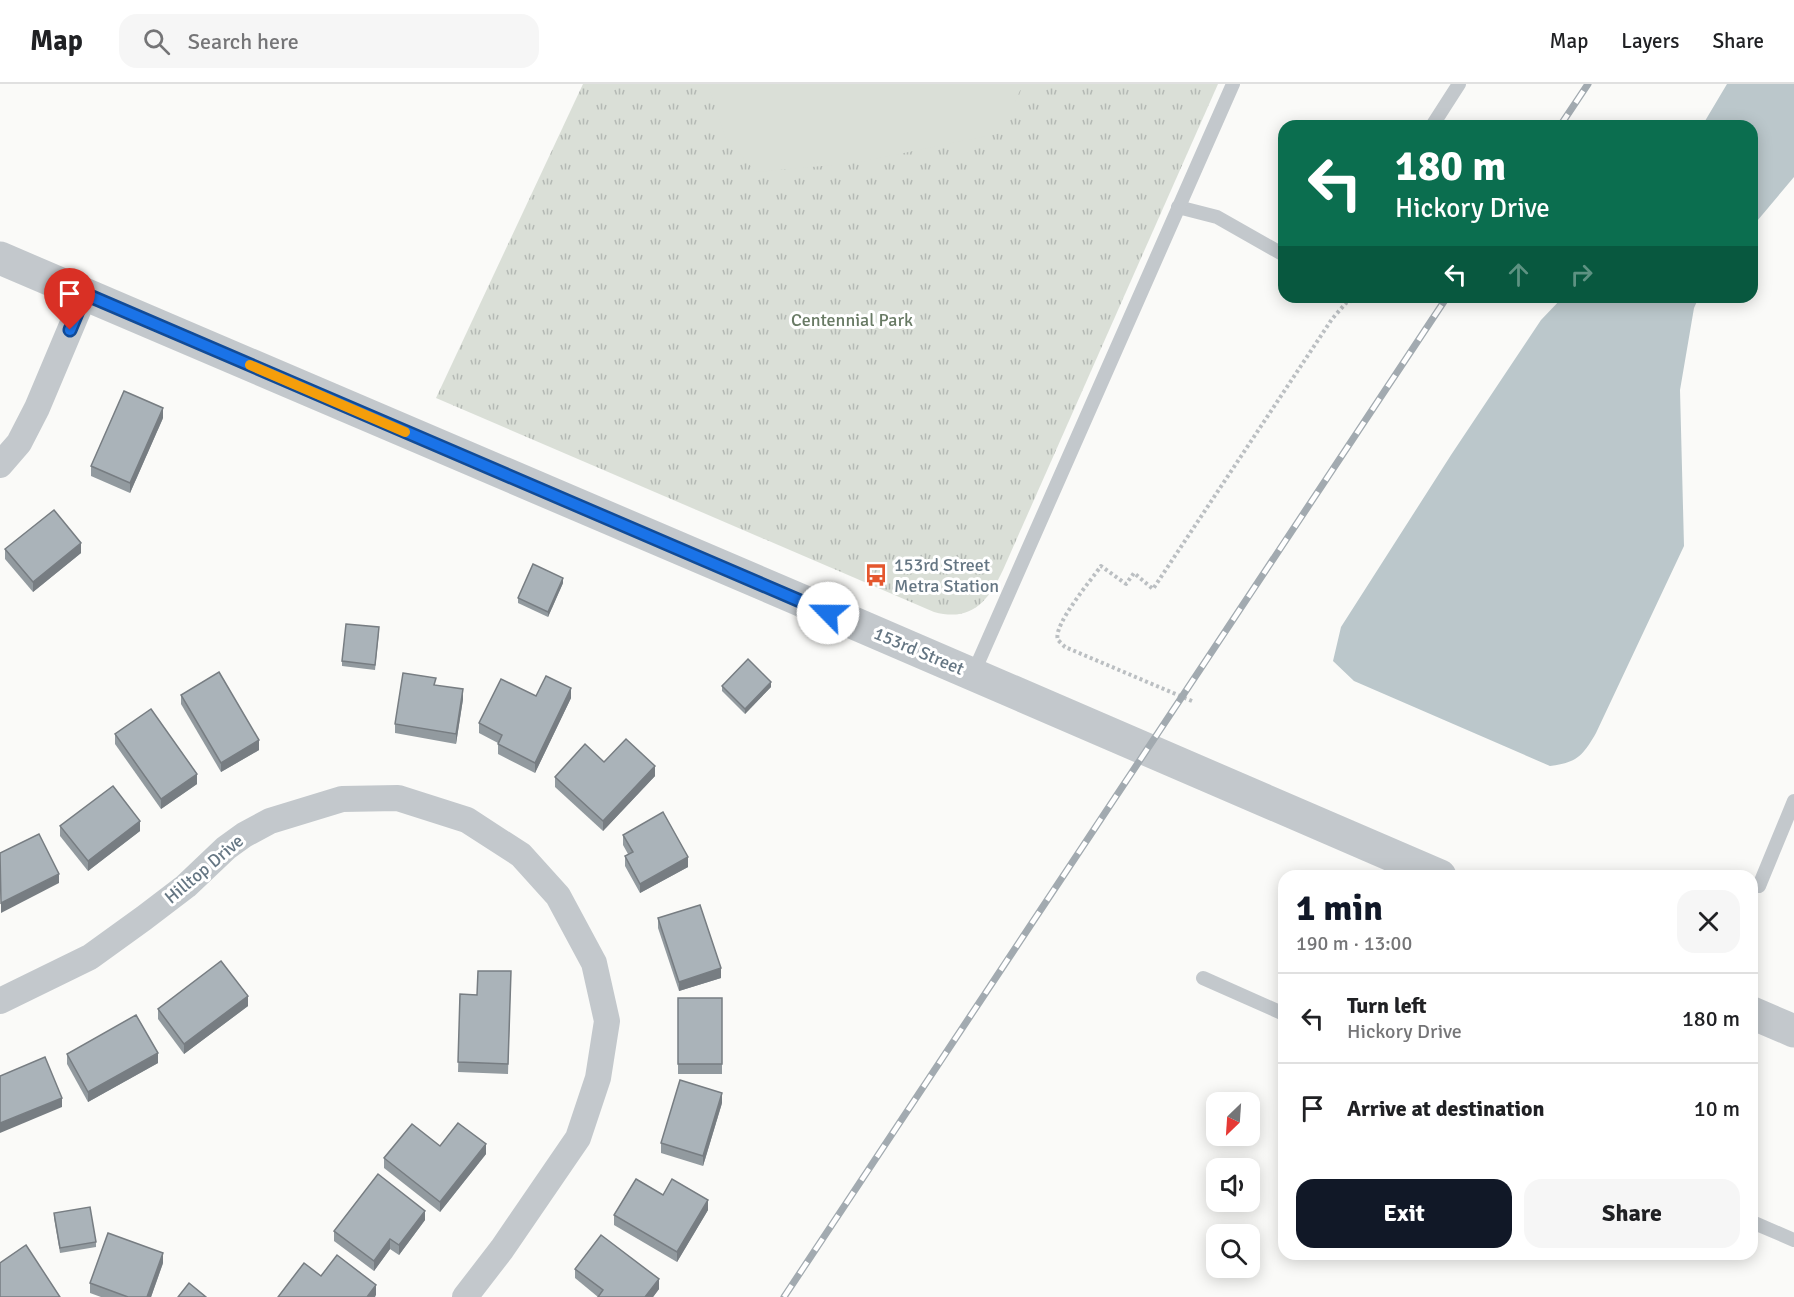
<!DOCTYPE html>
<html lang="en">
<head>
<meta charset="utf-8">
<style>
  :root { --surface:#fff; --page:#f6f6f6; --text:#202124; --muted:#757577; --line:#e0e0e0; --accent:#111827 }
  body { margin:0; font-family:Signika,sans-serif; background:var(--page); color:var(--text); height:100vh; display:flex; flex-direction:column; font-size:22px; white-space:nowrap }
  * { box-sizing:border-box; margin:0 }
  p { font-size:20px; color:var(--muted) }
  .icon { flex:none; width:33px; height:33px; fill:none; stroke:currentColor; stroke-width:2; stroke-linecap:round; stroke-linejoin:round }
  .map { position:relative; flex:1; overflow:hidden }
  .details { position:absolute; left:1278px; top:786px; width:480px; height:390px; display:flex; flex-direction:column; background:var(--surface); border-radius:18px; box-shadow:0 3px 15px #0003 }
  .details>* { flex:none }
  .banner { position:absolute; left:1278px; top:36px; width:480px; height:183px; border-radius:18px; box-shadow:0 3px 15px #0003; background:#0b6e4f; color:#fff; overflow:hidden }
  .needle { width:39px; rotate:205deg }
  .buttons { position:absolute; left:1206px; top:1008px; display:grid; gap:12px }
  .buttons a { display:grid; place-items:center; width:54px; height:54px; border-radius:12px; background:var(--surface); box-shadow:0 3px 15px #0003; font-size:30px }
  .pin { position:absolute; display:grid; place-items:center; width:51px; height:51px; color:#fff; margin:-62px -26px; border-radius:50% 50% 50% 0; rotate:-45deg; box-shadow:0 0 6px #0007 }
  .pin .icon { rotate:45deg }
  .me { position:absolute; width:66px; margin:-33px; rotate:293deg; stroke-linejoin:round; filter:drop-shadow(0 0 4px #0008) }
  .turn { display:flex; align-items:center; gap:21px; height:126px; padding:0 18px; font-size:27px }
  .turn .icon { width:78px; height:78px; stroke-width:2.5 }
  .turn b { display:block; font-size:42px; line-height:51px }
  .lanes { display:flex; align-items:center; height:57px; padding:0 18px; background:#0003; justify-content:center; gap:30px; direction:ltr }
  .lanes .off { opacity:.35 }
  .round { display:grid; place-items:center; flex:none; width:63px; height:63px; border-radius:18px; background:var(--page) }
  .summary { display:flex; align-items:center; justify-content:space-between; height:102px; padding:0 18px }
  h1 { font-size:36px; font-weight:700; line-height:45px; color:var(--accent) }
  .action { display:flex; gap:12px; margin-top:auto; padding:12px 18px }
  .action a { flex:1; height:69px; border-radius:18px; background:var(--accent); color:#fff; font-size:24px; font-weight:700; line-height:69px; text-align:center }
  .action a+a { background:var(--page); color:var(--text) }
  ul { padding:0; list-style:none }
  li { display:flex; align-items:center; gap:18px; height:90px; padding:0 18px; border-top:2px solid var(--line) }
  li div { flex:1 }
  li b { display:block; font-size:22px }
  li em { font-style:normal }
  header { display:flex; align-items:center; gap:36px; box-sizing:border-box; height:84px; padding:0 30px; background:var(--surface); border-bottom:2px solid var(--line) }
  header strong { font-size:28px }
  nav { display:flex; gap:33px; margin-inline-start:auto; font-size:21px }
  .search { width:420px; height:54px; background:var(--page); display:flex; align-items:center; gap:15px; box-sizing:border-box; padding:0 21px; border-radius:18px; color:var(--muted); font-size:22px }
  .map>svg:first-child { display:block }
  .park { fill:url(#park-tufts) }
  .garden { fill:#dadfd7 }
  .water { fill:#bbc7cb }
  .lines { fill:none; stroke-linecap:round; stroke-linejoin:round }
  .path { stroke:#bbbfc2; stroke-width:4; stroke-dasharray:3 3; stroke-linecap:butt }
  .service { stroke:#c3c8cc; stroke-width:14 }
  .minor { stroke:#c3c8cc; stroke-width:26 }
  .tertiary { stroke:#c3c8cc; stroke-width:33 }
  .rail-casing { stroke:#a2aab0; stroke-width:7 }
  .rail { stroke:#fff; stroke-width:4.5; stroke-dasharray:14; stroke-linecap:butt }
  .wall { fill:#929a9f }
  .shaded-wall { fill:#777d82 }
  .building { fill:#aab3b9; stroke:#777d82; stroke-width:1.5 }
  .route-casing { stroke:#114b97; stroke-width:15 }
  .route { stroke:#1a73e8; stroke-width:10 }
  .slow { stroke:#f59e0b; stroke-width:10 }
  .labels { text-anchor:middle; stroke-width:6; stroke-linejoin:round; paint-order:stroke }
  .park-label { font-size:18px; fill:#687a64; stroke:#fff }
  .poi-label { font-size:18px; fill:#657683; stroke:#fff; text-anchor:start }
  .street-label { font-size:18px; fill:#657683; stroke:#fff }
</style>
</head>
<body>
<header>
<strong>Map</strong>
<div class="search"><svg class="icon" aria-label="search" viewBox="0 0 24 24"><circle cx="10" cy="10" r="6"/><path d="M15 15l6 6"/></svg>Search here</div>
<nav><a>Map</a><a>Layers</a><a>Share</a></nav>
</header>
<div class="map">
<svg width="1794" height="1213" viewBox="0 0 1794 1213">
  <defs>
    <pattern id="park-tufts" width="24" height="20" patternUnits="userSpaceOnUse" patternTransform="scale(1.5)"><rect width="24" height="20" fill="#dadfd7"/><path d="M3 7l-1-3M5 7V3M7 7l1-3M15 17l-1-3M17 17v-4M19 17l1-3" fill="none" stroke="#b4b9b4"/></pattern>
  </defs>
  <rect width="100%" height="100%" fill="#fafaf8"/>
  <!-- park -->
  <path class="park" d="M583 0H1218L1003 486C988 518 971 538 934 528L436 314Z"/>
  <!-- garden -->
  <path class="garden" d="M708 0H1023L1001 49 855 79 756 88 726 54Z"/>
  <!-- water -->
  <g class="water">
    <path d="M1727 0H1794V93L1752 143V42H1702Z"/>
    <path d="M1563 213H1699L1694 224 1680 306 1684 462 1596 649C1583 672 1576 679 1550 682L1354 597 1333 577 1341 543 1451 371 1541 236Z"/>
  </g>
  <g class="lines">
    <!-- path -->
    <path class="path" d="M1192 617 1065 563C1065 563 1059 557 1058 556 1052 542 1092 495 1101 482L1126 500 1134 489 1153 505 1332 235 1346 219 1362 213"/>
    <!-- service -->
    <g class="service">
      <path d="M1432 42 1459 0"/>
      <path d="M1178 123 1217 133 1284 171"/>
      <path d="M973 590 1233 0"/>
      <path d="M1759 802 1794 717"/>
      <path d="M1203 894 1284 930"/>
      <path d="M1752 1138 1794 1156"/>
    </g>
    <!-- minor -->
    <g class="minor">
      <path d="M0 381 19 359 37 324 85 210"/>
      <path d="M0 917 90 873 144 834 186 802 226 764 244 751 270 737 342 715 398 714 467 736 521 771 558 812 594 879 607 937 598 994 578 1054 502 1165 465 1213"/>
    </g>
    <!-- tertiary -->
    <g class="tertiary">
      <path d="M0 174C479 381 962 582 1440 792"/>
      <path d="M1752 929 1794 947"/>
    </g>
    <!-- rail casing -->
    <g class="rail-casing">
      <g id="rail">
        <path d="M1560 42 1588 0"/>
        <path d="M784 1213 1447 213"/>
      </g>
    </g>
    <!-- rail -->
    <use href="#rail" class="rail"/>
  </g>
  <!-- wall -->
  <g class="wall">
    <path d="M163 334 130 409 91 392V382Z"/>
    <path d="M5 465 81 469 33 508 5 475Z"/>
    <path d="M563 499 548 533 518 519V514Z"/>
    <path d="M379 548 375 586 342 582V577Z"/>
    <path d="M436 601 463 615 456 660 395 649V640Z"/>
    <path d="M722 602 771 603 745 630 722 607Z"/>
    <path d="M181 611 259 666 221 688 181 620Z"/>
    <path d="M536 612 571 614 535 689 498 670V659L479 649V639Z"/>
    <path d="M115 650 197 700 161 725 115 660Z"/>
    <path d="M655 692 603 747 555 703V693Z"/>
    <path d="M60 742 140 747 88 787 60 752Z"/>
    <path d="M623 751 688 783 640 809 625 782V772L628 770 623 761Z"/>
    <path d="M658 834 721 894 679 907 658 844Z"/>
    <path d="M511 887 508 990 458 988 460 910 477 911Z"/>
    <rect x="678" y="914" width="44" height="76"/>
    <path d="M248 922 184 970 158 935V925Z"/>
    <path d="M67 970 158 979 88 1018 67 980Z"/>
    <path d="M722 1019 703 1082 661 1069V1059Z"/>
    <path d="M440 1062 486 1070 440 1128 384 1084V1074Z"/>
    <path d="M663 1111 708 1126 677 1178 614 1141V1131Z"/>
    <path d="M54 1129 96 1158V1163L60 1169 54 1134Z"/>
    <path d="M425 1136 399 1171 390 1165 374 1187 334 1157V1147Z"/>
    <path d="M163 1179 151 1213H101L90 1209V1199Z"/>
    <path d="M575 1185 659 1205 653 1213H598L575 1194Z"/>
  </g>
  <!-- shaded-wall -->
  <g class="shaded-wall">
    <path d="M163 324V334L130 409V399Z"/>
    <path d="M81 459V469L33 508V498Z"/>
    <path d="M563 494V499L548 533V528Z"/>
    <path d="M771 598V603L745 630V625Z"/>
    <path d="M571 604V614L535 689V679Z"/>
    <path d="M463 605V615L456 660V650Z"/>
    <path d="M259 656V666L221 688V679Z"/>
    <path d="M655 682V692L603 747V737Z"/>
    <path d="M197 690V700L161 725V715Z"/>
    <path d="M140 737V747L88 787V777Z"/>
    <path d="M688 773V783L640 809V800Z"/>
    <path d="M59 790V799L1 829V819Z"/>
    <path d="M721 884V894L679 907V898Z"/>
    <path d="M248 912V922L184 970V960Z"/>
    <path d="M158 969V979L88 1018V1008Z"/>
    <path d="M722 1009V1019L703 1082V1072Z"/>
    <path d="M62 1014V1023L0 1049V1039Z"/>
    <path d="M486 1060V1070L440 1128V1118Z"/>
    <path d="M708 1116V1126L677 1178V1168Z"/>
    <path d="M425 1127V1136L399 1171V1161Z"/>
    <path d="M390 1155V1165L374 1187V1177Z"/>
    <path d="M163 1169V1179L151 1213H147Z"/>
    <path d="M659 1195V1205L653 1213H645Z"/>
    <path d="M376 1201V1211L375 1213H367Z"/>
  </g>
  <!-- building -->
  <g class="building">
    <path d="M124 307 163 324 130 399 91 382Z"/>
    <path d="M54 426 81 459 33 498 5 465Z"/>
    <path d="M533 480 563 494 548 528 518 514Z"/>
    <path d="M346 540 379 543 375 581 342 577Z"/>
    <path d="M748 575 771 598 745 625 722 602Z"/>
    <path d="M219 588 259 656 221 679 181 611Z"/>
    <path d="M403 589 436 594 434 601 463 605 456 650 395 640Z"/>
    <path d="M546 592 571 604 535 679 498 660 502 651 479 639 501 595 536 612Z"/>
    <path d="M151 625 197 690 161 715 115 650Z"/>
    <path d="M626 655 655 682 603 737 555 693 585 660 604 678Z"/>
    <path d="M113 702 140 737 88 777 60 742Z"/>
    <path d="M663 728 688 773 640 800 625 772 633 768 623 751Z"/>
    <path d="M39 750 59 790 1 819 0 769Z"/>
    <path d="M700 821 721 884 679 898 658 834Z"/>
    <path d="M221 877 248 912 184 960 158 925Z"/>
    <path d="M478 887H511L508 980 458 978 460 910 477 911Z"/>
    <rect x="678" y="914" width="44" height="66"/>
    <path d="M136 931 158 969 88 1008 67 970Z"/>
    <path d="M45 973 62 1014 0 1039V992Z"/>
    <path d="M680 996 722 1009 703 1072 661 1059Z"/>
    <path d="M458 1039 486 1060 440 1118 384 1074 412 1040 440 1062Z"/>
    <path d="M378 1090 425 1127 399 1161 390 1155 374 1177 334 1147Z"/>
    <path d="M636 1095 663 1111 672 1095 708 1116 677 1168 614 1131Z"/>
    <path d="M90 1123 96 1158 60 1164 54 1129Z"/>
    <path d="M108 1149 163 1169 147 1213H128L90 1199Z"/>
    <path d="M601 1151 659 1195 645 1213H598L603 1206 575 1185Z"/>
    <path d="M26 1161 60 1213H0V1179Z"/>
    <path d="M337 1171 376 1201 367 1213H278L304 1179 321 1192Z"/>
    <path d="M189 1199 206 1213H178Z"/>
  </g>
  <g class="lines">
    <!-- route casing -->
    <g class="route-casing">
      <path id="route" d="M70 246 85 210 828 529"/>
    </g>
    <!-- route -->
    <use href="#route" class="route"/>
    <!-- slow -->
    <path class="slow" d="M250 281 405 348"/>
  </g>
  <!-- icons -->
  <defs>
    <g id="bus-bare" transform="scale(1.8)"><path d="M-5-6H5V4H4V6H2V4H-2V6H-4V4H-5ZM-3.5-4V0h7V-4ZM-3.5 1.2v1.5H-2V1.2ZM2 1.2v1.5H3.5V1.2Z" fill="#e4572e" stroke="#fff" stroke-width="2.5" paint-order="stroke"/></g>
  </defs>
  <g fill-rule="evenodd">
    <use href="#bus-bare" x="876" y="491"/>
  </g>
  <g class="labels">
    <!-- park labels -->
    <g class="park-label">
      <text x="852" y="242">Centennial Park</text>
    </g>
    <!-- poi labels -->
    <g class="poi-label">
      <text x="894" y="487">153rd Street<tspan x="894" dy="21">Metra Station</tspan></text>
    </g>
    <!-- street labels -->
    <g class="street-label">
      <text transform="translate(919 567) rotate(23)" y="6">153rd Street</text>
      <text transform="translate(204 785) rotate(-40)" y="6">Hilltop Drive</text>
    </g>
  </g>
</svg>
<div class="buttons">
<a><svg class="needle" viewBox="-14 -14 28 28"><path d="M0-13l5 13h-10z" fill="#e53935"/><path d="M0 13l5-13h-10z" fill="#757577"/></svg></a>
<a><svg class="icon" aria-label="sound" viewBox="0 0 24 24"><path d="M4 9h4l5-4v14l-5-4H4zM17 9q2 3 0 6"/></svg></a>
<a><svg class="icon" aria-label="search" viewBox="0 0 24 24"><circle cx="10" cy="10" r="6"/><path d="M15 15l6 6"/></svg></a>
</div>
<div class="pin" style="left:70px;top:246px;background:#d93025"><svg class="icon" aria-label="arrive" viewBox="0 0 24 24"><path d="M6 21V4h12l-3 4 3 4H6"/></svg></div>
<svg class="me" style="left:828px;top:529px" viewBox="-20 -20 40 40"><circle r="19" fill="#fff"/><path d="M0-13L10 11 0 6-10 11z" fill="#1a73e8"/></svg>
<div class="banner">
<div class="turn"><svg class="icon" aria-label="left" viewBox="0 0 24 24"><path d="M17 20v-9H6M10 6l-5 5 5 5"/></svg><div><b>180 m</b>Hickory Drive</div></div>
<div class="lanes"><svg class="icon" aria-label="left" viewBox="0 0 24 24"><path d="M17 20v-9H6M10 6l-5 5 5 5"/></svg><svg class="icon off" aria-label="ahead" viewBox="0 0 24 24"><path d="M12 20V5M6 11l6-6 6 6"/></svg><svg class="icon off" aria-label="right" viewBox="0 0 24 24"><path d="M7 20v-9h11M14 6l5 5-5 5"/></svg></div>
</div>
<section class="details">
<div class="summary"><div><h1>1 min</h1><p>190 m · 13:00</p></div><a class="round"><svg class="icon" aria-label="close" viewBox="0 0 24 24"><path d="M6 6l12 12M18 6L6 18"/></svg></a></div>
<ul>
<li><svg class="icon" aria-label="left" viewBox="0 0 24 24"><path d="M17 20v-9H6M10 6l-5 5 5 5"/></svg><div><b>Turn left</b><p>Hickory Drive</p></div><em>180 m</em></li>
<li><svg class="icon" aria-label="arrive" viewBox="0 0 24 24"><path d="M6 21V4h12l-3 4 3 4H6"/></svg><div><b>Arrive at destination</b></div><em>10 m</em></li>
</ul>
<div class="action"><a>Exit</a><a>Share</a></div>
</section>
</div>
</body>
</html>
